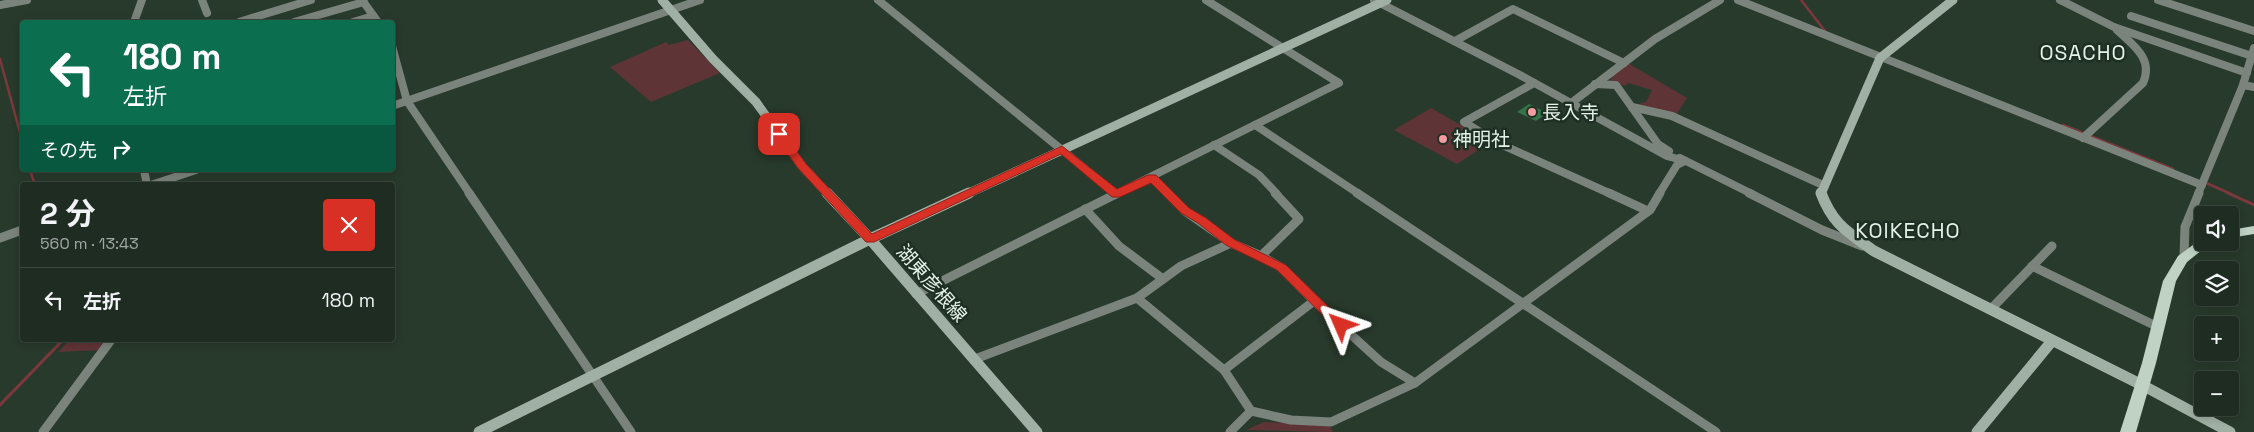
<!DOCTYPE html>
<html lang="ja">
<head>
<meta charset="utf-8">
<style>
  :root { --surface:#1e2c21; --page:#2b382e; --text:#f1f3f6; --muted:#a1a7a5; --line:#3c483f }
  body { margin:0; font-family:"Space Grotesk","Noto Sans JP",sans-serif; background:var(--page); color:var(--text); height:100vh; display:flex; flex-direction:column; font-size:19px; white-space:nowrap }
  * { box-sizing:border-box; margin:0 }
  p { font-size:16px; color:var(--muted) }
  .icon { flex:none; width:28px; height:28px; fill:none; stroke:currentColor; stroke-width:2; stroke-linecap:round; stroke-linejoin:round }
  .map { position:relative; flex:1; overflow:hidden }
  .sheet { position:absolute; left:20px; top:182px; width:375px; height:160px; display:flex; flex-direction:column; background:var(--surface); border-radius:5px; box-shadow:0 2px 8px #0003,0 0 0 1px var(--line) }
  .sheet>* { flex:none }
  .top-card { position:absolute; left:20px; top:20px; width:375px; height:152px; border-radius:5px; box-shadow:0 2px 8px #0003,0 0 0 1px var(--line); background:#0b6e4f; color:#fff; overflow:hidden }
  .controls { position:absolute; left:2194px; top:206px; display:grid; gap:10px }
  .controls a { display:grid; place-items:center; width:45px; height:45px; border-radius:5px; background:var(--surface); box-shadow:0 2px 8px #0003,0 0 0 1px var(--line); font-size:25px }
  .pin { position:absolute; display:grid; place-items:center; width:42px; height:42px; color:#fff; margin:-21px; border-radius:10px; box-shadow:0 2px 8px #0006 }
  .me { position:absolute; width:55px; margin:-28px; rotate:313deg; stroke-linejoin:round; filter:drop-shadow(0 0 4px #0008) }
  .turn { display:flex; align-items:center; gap:18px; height:105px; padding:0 20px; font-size:22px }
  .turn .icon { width:65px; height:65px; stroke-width:2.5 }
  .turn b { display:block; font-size:35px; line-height:42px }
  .then { display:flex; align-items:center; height:48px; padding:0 20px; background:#0003; gap:10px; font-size:19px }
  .round { display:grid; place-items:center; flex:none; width:52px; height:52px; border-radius:5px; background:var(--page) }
  .head { display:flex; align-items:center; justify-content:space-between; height:85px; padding:0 20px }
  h1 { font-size:30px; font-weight:700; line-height:38px }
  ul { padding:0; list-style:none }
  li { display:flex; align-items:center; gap:15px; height:65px; padding:0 20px; border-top:1px solid var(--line) }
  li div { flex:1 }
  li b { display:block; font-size:19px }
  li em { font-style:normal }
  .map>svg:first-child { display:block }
  .green { fill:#5f3436 }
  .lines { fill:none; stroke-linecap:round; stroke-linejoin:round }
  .stream-far1 { stroke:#7d383d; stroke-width:2.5 }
  .stream { stroke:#7d383d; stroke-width:3 }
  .building { fill:#337347 }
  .street-far1 { stroke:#7b847c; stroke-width:8 }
  .street { stroke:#7b847c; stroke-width:9 }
  .secondary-far1 { stroke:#a1b0a4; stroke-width:9 }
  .secondary { stroke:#a1b0a4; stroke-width:11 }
  .primary { fill:#bfd2c3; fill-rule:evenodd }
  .route { fill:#d93025; stroke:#8d1f18 }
  .poi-dot { fill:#f49b9f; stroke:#1e3023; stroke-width:2 }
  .labels { text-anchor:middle; stroke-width:5; stroke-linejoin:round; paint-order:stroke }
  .poi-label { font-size:19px; fill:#e6f2e8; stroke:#1e3023; text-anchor:start }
  .street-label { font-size:19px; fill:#e6f2e8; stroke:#1e3023 }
  .quarter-label { font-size:21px; letter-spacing:1px; fill:#e6f2e8; stroke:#1e3023 }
</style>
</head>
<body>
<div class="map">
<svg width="2254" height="432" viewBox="0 0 2254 432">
  <rect width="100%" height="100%" fill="#283a2c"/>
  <!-- green -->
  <g class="green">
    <path d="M688 40 720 73 651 102 610 67 666 42 669 45Z"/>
    <path d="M1626 62 1687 98 1676 115 1642 108 1639 104 1646 102 1652 90 1628 83 1625 86 1614 82 1608 76Z"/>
    <path d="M1431 108 1490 142 1457 164 1394 130Z"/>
    <path d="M69 340H107L100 350 58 352Z"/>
    <path d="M1264 422 1329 425 1333 432 1246 430Z"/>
  </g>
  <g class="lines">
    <!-- stream-far1 -->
    <g class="stream-far1">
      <path d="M1801 0 1825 31"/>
      <path d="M0 59 22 140"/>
      <path d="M2063 125 2173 169"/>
      <path d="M30 170 35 185"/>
      <path d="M2204 182 2231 194"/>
    </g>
    <!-- stream -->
    <g class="stream">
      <path d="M2228 193 2254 205"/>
      <path d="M0 405 63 340"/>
    </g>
  </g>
  <!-- building -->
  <path class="building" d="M1529 104 1547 113 1536 121 1517 112Z"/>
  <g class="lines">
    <!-- street-far1 -->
    <g class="street-far1">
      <path d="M202 0 207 13"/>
      <path d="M362 0 378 22"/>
      <path d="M878 0 1116 194"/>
      <path d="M1374 0 1518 74 1667 156 1685 161"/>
      <path d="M1738 0 2202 185"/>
      <path d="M2060 0 2114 27 2247 73"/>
      <path d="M2158 0 2254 31"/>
      <path d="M0 5 27 0"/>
      <path d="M2131 16 2252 56"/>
      <path d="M134 22 142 0"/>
      <path d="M239 22 311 0"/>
      <path d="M294 22 364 2"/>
      <path d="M353 22 373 16"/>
      <path d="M1455 41 1513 9 1624 63"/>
      <path d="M392 46 407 101 470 194"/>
      <path d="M1534 83 1464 122 1496 142 1611 194"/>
      <path d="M1595 84 1616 85 1658 144 1669 151"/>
      <path d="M2243 85 2254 87"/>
      <path d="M1570 104 1655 39 1720 0"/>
      <path d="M392 106 700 0"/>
      <path d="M1632 107 1672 116 1825 186"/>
      <path d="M1255 125 1359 194"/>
      <path d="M2083 138 2143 83C2154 59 2133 45 2117 30"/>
      <path d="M1214 145 1259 175 1277 194"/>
      <path d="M1680 158 1752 194"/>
      <path d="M144 170 147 185"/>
      <path d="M1152 178 1168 194"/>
      <path d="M151 185 196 170"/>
      <path d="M1116 194 1339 83 1206 0"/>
      <path d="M1659 194 1677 165 1685 161"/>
      <path d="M2198 194 2243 85 2254 48"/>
    </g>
    <!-- street -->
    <g class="street">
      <path d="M469 193 631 432"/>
      <path d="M1167 193 1185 211 1231 243"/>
      <path d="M1357 193 1716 432"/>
      <path d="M1609 193 1648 211"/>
      <path d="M1749 193 1822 230 1862 246"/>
      <path d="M1085 209 1119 246 1163 279"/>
      <path d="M0 238 22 230"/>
      <path d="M2184 257 2185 227 2199 193"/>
      <path d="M2032 266 2158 327"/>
      <path d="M916 294 1118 193"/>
      <path d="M1137 298 1181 266 1231 243 1261 256 1299 219 1275 193"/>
      <path d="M1314 301 1381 362 1415 383"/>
      <path d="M1990 310 2052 246"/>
      <path d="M975 359 1137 298 1224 370 1251 411 1291 420 1331 422 1415 383 1650 210 1660 193"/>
      <path d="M1224 370 1314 301 1282 268 1261 256"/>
      <path d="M43 432 111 340"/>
      <path d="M1230 432 1251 411"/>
    </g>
    <!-- secondary-far1 -->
    <g class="secondary-far1">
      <path d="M662 0 713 59 756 102 802 166 828 194"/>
      <path d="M967 194 1387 0"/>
      <path d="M1821 194 1880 58 1953 0"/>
    </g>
    <!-- secondary -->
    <g class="secondary">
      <path d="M827 193 870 239 1037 432"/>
      <path d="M1821 193C1833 225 1848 232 1874 251L2144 386 2230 432"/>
      <path d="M479 432 870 239 969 193"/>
      <path d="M1977 432 2052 341"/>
    </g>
    <!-- primary -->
    <g class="primary">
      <path d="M2254 226V234L2230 238V230Z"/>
      <path d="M2201 239 2202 242H2212L2187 262 2176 281 2156 363 2136 432H2120L2142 363 2163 281 2178 256Z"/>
    </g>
  </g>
  <!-- route -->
  <path class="route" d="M779 131 783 132 806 164 872 234 1062 146 1117 189 1148 175H1156L1189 208 1206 218 1235 240 1286 265 1347 325 1345 328H1336L1277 270 1226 245 1198 223 1181 213 1151 183 1120 197H1112L1061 154 874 242H866L798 168 774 134Z"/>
  <!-- markers -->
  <g class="poi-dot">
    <circle cx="1532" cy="112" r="5"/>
    <circle cx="1443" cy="139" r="5"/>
  </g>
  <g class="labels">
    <!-- poi labels -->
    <g class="poi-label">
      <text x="1542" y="119">長入寺</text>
      <text x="1453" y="146">神明社</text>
    </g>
    <!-- street labels -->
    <g class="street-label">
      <text transform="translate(932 283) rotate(49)" y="7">湖東彦根線</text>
    </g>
    <!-- quarter labels -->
    <g class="quarter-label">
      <text x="2083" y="60">OSACHO</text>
      <text x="1908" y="238">KOIKECHO</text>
    </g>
  </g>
</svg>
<div class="controls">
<a><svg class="icon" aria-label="sound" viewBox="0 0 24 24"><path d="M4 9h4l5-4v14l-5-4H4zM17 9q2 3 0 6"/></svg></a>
<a><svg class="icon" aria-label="layers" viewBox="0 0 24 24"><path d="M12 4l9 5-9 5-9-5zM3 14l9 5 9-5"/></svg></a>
<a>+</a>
<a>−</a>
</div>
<div class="pin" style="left:779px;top:134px;background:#d93025"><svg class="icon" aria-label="arrive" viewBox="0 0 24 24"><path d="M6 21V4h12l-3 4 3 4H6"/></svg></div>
<svg class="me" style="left:1341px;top:325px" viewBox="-20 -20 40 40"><path d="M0-17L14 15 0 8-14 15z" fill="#d93025" stroke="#fff" stroke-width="4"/></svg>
<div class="top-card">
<div class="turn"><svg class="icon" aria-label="left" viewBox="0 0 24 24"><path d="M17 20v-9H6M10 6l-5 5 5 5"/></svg><div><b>180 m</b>左折</div></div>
<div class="then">その先<svg class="icon" aria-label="right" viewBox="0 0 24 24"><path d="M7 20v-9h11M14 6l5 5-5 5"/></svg></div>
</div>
<section class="sheet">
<div class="head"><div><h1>2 分</h1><p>560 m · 13:43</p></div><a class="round" style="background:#d93025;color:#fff"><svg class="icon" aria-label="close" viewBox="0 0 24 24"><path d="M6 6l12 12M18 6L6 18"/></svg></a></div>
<ul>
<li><svg class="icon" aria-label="left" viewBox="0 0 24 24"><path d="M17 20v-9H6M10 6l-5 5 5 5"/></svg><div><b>左折</b></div><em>180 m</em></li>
</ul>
</section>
</div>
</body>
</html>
